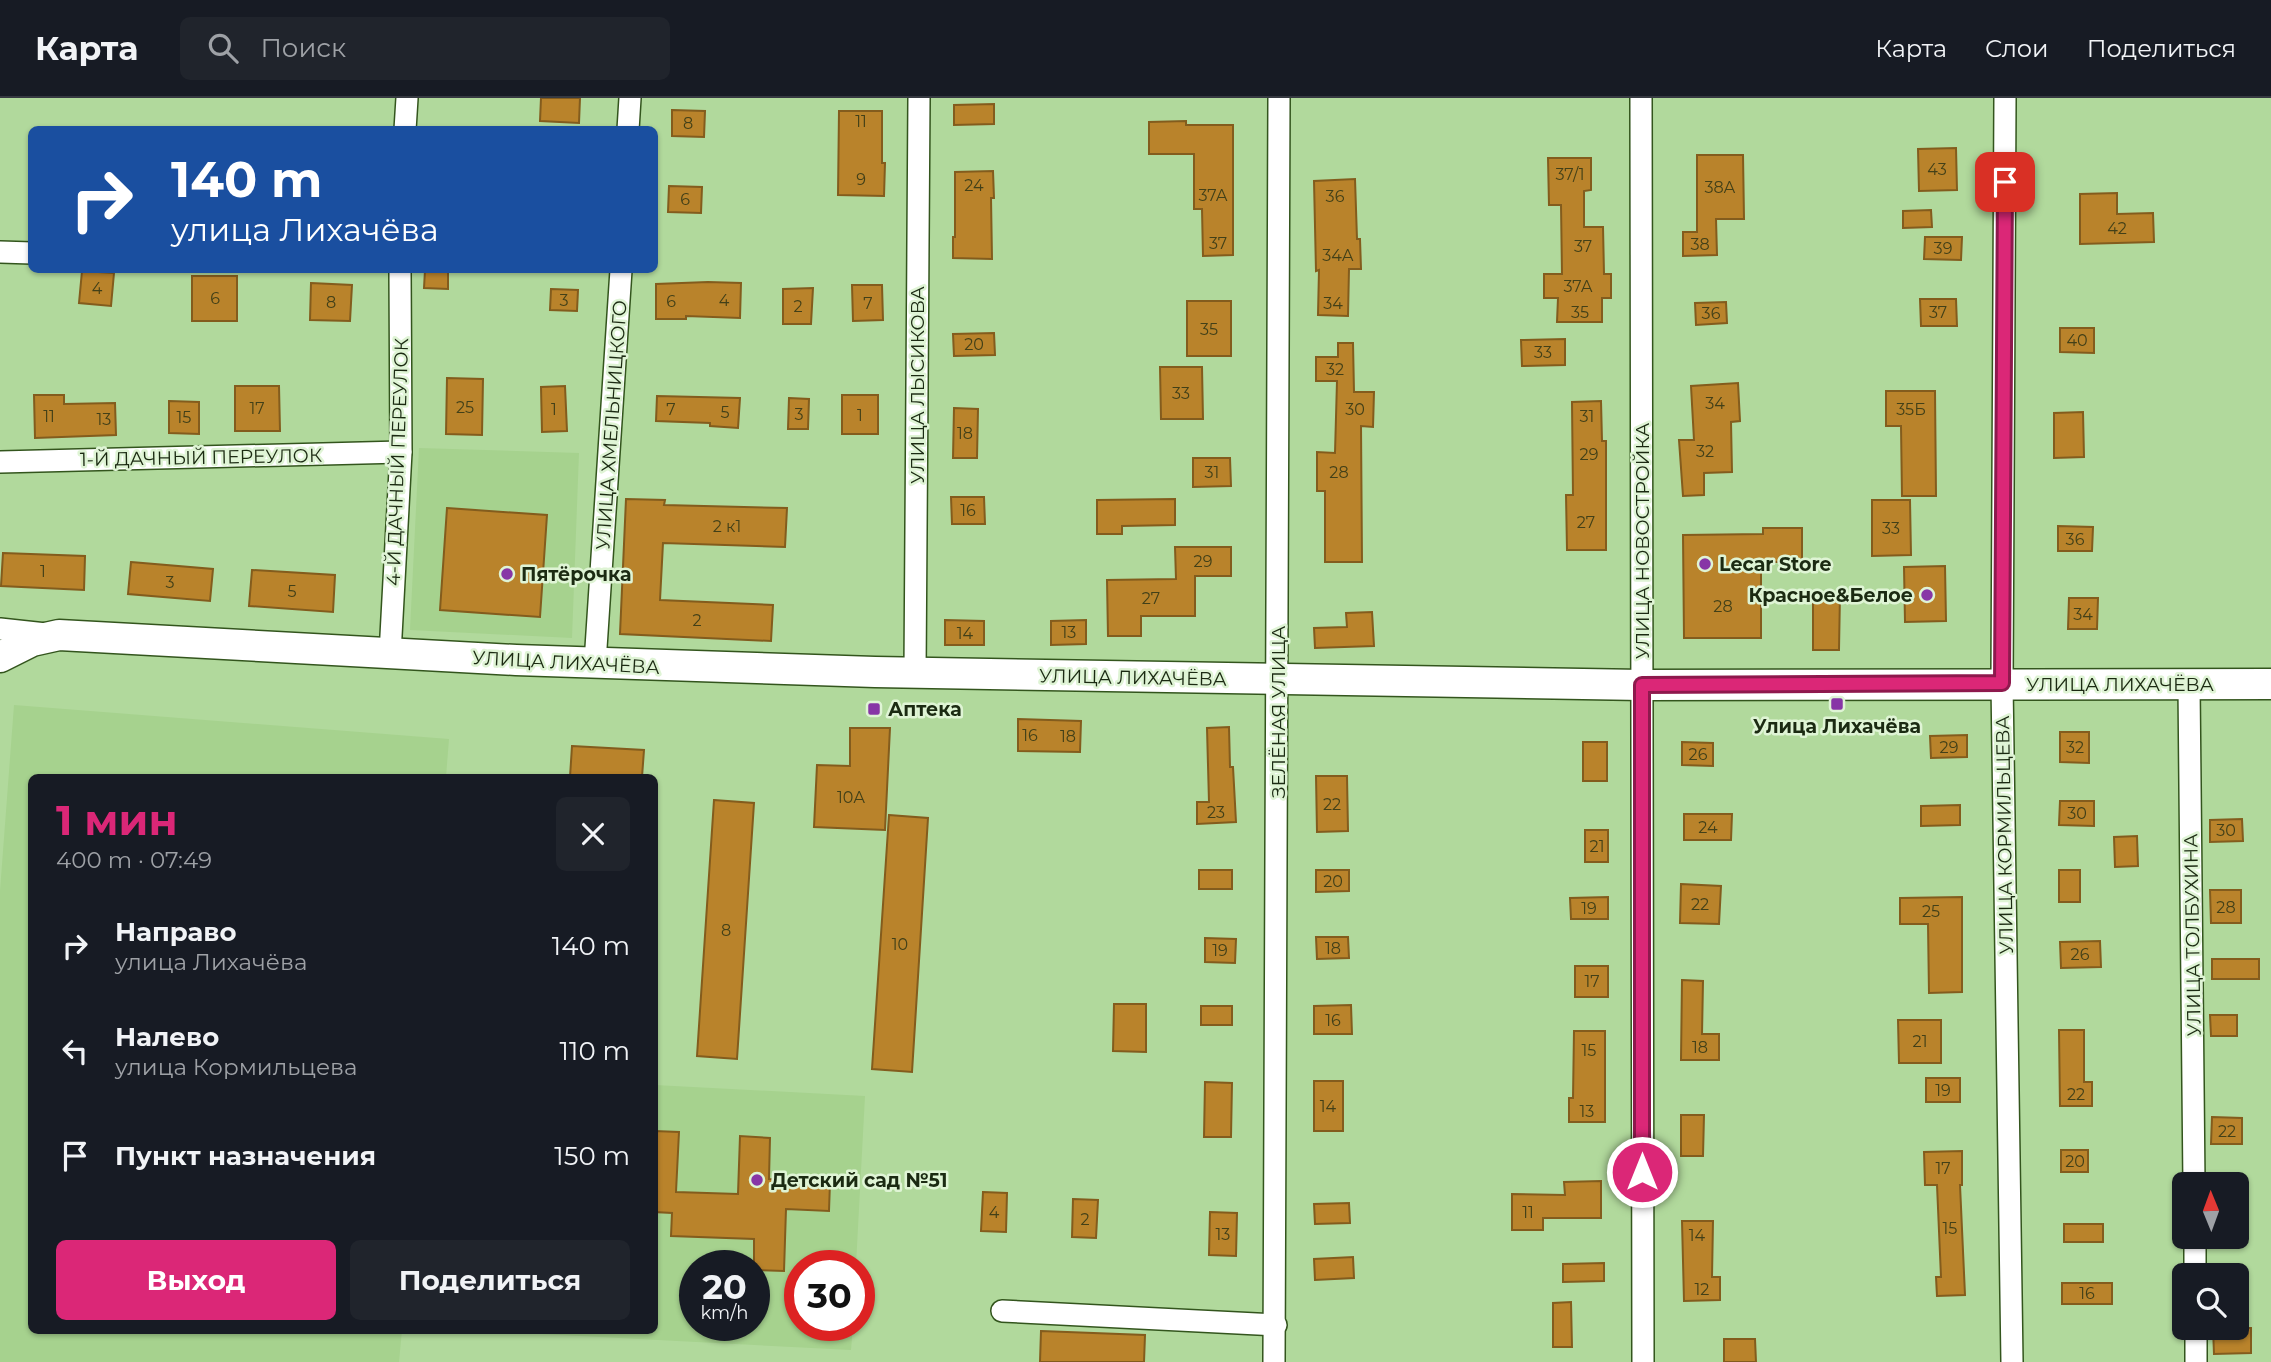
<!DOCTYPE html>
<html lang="ru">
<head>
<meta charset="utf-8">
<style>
  :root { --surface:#171b24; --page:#20242c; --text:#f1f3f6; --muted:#9ea1a6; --line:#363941; --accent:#db2777 }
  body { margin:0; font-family:Montserrat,sans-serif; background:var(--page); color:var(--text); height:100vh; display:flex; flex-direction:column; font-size:26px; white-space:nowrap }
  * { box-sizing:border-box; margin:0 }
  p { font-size:23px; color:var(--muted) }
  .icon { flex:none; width:38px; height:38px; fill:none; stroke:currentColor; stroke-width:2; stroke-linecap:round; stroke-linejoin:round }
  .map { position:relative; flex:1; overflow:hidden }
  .drawer { position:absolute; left:28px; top:676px; width:630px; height:560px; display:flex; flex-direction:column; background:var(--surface); border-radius:10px; box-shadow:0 2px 5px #0004 }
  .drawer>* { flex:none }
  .guide { position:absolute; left:28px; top:28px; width:630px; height:147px; border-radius:10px; box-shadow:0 2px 5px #0004; background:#1a4fa0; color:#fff; overflow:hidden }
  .needle { width:46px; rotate:359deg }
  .controls { position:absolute; left:2172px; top:1074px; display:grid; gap:14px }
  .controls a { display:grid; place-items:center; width:77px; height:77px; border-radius:10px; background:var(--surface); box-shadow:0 2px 5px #0004; font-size:35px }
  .speed { position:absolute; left:679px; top:1152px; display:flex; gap:14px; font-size:35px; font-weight:700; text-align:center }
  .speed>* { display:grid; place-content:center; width:91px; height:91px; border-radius:50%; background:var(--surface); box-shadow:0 2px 5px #0004; line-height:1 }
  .speed small { font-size:18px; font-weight:400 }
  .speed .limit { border:10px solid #d22; background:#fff; color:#111 }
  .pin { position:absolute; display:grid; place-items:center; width:60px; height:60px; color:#fff; margin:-30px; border-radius:14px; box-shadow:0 4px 10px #0006 }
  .me { position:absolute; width:77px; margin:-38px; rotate:0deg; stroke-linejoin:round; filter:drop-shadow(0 0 5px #0008) }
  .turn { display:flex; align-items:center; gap:24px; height:147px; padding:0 28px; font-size:32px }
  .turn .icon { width:91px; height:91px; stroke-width:2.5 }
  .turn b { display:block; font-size:49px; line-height:60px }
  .round { display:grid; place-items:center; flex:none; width:74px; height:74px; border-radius:10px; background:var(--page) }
  .head { display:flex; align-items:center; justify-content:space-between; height:119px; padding:0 28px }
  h1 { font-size:42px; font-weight:700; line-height:52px; color:var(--accent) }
  .action { display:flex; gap:14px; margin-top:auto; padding:14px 28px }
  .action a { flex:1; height:80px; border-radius:10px; background:var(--accent); color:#fff; font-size:28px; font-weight:700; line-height:80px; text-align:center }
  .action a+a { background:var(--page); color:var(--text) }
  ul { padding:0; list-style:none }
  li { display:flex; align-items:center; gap:21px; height:105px; padding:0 28px }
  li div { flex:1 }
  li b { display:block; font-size:26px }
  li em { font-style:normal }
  header { display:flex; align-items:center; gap:42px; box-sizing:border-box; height:98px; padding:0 35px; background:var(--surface); border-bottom:2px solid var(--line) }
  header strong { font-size:33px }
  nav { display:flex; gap:38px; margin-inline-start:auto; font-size:24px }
  .search { width:490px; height:63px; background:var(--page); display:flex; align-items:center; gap:18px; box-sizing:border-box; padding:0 24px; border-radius:10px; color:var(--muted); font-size:26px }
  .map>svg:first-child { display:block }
  .built { fill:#a6d28e; fill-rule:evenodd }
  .building { fill:#b9832b; stroke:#835c1d; stroke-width:2 }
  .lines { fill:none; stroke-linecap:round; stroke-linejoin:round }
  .minor-casing { stroke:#33551d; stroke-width:24 }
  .secondary-casing { stroke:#33551d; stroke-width:33 }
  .minor { stroke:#fff; stroke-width:21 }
  .secondary { stroke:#fff; stroke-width:30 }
  .route-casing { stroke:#8e194d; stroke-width:18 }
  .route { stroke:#db2777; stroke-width:12 }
  .poi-dot { fill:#8736a6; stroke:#dff4d5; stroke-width:2.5 }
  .labels { text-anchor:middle; stroke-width:5; stroke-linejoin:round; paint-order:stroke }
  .number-label { font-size:16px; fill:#424018 }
  .street-label { font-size:19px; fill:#1b2a12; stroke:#dff4d5 }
  .poi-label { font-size:19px; font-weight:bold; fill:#1b2a12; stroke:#dff4d5; text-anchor:start }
</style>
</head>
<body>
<header>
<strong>Карта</strong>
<div class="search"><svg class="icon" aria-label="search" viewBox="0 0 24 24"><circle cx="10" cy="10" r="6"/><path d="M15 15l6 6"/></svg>Поиск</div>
<nav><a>Карта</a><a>Слои</a><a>Поделиться</a></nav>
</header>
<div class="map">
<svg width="2271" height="1264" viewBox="0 0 2271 1264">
  <rect width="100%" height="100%" fill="#b1d99c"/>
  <!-- built -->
  <g class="built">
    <path d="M419 350 579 355 572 540 410 532Z"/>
    <path d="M14 607 449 641 446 679H32V1232H402L399 1264H0V793Z"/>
    <path d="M655 987 865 998 856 1167H800V1227H853L851 1252 485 1233 654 1232ZM695 1167H754V1227H695Z"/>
  </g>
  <!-- building -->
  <g class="building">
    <path d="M541 0H580L579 25 540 23Z"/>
    <path d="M994 6V26L954 27V7Z"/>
    <path d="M672 12 705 13 704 39 672 38Z"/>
    <path d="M839 13H882V65H885L884 98 838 97Z"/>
    <path d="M1186 23V27H1233V157L1203 158 1202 111H1194V56H1149V24Z"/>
    <path d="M1956 50 1957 92 1919 93 1918 51Z"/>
    <path d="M1697 57H1743L1744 121H1716L1717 157 1683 158V134H1697Z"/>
    <path d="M1548 60H1591V92L1584 93V129H1603L1604 176H1611V200H1602V224H1557L1558 200H1544V176H1562L1561 107H1549Z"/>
    <path d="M993 73 994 100H991L992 161 953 160V139H955V74Z"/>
    <path d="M1355 81 1357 141H1360L1361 171H1349L1348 218 1318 217 1319 172 1316 173 1314 83Z"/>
    <path d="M669 88 702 89 701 115 668 114Z"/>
    <path d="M2117 95V116L2153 115 2154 144 2080 146V96Z"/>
    <path d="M1931 112 1932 129 1903 130V113Z"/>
    <path d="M1925 139H1962L1961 162 1924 161Z"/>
    <path d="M425 172H448V191L424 190Z"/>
    <path d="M82 173 114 175 111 208 79 205Z"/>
    <rect x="192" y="178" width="45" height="45"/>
    <path d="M708 184 741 185 740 220 686 218V221H656V186Z"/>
    <path d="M311 185 352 187 350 223 310 222Z"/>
    <path d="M852 187H882L883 222 853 223Z"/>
    <path d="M813 190 811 226H783V191Z"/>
    <path d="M551 191 578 192 577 213 550 212Z"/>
    <path d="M1920 201H1956L1957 228H1921Z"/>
    <rect x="1187" y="203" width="44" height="55"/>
    <path d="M1726 204 1727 225 1696 227 1695 205Z"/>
    <path d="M2060 230H2094V255L2060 254Z"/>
    <path d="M994 235 995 257 954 258 953 236Z"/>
    <path d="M1565 241V267L1522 268 1521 242Z"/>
    <path d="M1338 245H1353L1354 294H1374L1373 329 1361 328 1362 464H1325V393H1317V354L1335 355 1337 283H1316V259H1338Z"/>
    <path d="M1160 269H1202L1203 321H1161Z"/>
    <path d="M447 280 483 281 482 337 446 336Z"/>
    <path d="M1738 285 1740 323 1731 324 1732 374 1704 375V397L1683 398 1679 342H1694L1691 288Z"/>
    <path d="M235 288H279L280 333H235Z"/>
    <path d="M565 288 567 333 542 334 541 289Z"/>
    <path d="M1886 293H1935L1936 398H1902L1901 328H1886Z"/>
    <path d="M34 297H64V306L115 305 116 337 35 340Z"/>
    <rect x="842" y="297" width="36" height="39"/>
    <path d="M657 298 740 300 738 330 710 328V325L656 323Z"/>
    <path d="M789 300 809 301 808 331H788Z"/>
    <path d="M169 303 199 304V336L169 335Z"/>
    <path d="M1601 303 1602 343H1606V452H1567L1566 397H1573L1572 304Z"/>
    <path d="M954 310 978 311 977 360H953Z"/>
    <path d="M2083 314 2084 359 2054 360V315Z"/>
    <path d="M1193 360H1230L1231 388 1193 389Z"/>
    <path d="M951 399H984L985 426H952Z"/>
    <path d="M626 401 665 402 664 407 787 410 785 449 663 445 660 502 773 507 771 543 620 536Z"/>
    <path d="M1175 401V427L1122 428V436H1097V402Z"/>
    <path d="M1872 402H1910L1911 457 1872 458Z"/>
    <path d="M447 410 547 417 540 519 440 512Z"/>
    <path d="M2058 428 2093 429 2092 453H2058Z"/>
    <path d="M1763 430H1802V464H1761V540H1684L1683 437 1763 436Z"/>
    <path d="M1175 449H1231V478H1195V518H1141V538H1108L1107 482 1176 481Z"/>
    <path d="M3 455 85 458 84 492 1 488Z"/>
    <path d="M131 464 213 471 210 503 128 496Z"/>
    <path d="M1945 468 1946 523 1905 524 1904 469Z"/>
    <path d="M252 472 335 477 333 514 249 508Z"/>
    <path d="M1813 495H1840L1839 552H1813Z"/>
    <path d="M2069 500H2098L2097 531H2068Z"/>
    <path d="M1372 514 1374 548 1315 550 1314 530 1347 529 1346 515Z"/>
    <path d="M945 522 984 523V547H945Z"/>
    <path d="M1086 522V546L1051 547V523Z"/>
    <path d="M1018 621 1081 623 1080 654 1018 653Z"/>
    <path d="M1229 629 1230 669H1233L1236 724 1197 726V704H1209L1207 630Z"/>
    <path d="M850 630H890L885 732 814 729 817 667 850 668Z"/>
    <path d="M2060 634H2089V665L2060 664Z"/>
    <path d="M1967 637V659L1931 660 1930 638Z"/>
    <rect x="1583" y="644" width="24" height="39"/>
    <path d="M1682 644 1713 645V668L1682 667Z"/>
    <path d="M572 648 644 652 642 679H570Z"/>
    <path d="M1316 678H1347L1348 733 1317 734Z"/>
    <path d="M714 702 754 705 737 961 697 958Z"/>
    <path d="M2060 703H2094V728L2059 727Z"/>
    <path d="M1960 707V727L1921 728V708Z"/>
    <path d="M1684 716H1732L1731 742H1684Z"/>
    <path d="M889 717 928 720 912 974 872 971Z"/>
    <path d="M2242 721 2243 743 2210 744V722Z"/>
    <rect x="1585" y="732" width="23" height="32"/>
    <path d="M2137 738 2138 768 2115 769 2114 739Z"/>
    <rect x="1199" y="772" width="33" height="19"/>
    <path d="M1316 772H1349V793L1316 794Z"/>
    <rect x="2059" y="772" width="21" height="32"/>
    <path d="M1681 786 1721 788 1719 826 1680 825Z"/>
    <path d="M2210 792H2241V825H2211Z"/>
    <path d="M1608 799V821H1571L1570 800Z"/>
    <path d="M1962 799V894L1929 895 1928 826H1900V800Z"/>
    <path d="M1316 839H1348L1349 860 1317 861Z"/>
    <path d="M1205 840 1236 841 1235 865 1205 864Z"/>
    <path d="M2100 843 2101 869 2061 870 2060 844Z"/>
    <rect x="2212" y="861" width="47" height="20"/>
    <rect x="1575" y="868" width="33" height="31"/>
    <path d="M1682 882 1703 883 1702 936H1719V962H1681Z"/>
    <path d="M1114 906H1146V954L1113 953Z"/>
    <path d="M1351 907 1352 936H1314V908Z"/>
    <rect x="1201" y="908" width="31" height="19"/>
    <path d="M2210 917H2237V938H2211Z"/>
    <path d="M1898 922H1941V965H1899Z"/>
    <path d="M2059 932H2084V984H2092V1008H2060Z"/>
    <path d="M1574 933H1605V1024H1569V1000H1573Z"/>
    <rect x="1926" y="980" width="34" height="24"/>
    <rect x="1314" y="983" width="29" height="50"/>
    <path d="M1205 984 1232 985 1231 1039H1204Z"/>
    <path d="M1681 1017H1704L1703 1058H1681Z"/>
    <path d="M2212 1019 2242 1020V1046H2211Z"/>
    <path d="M654 1033 679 1034 676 1094 738 1096 740 1038 770 1040 769 1081 830 1084 829 1113 786 1111 784 1173 754 1172V1141L671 1138 672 1115 654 1114Z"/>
    <rect x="2061" y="1052" width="27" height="22"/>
    <path d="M1962 1053V1087H1960L1965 1197 1937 1198 1936 1179H1941L1937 1087H1925L1924 1054Z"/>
    <path d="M1601 1083V1120H1543V1132H1512V1096L1565 1097 1564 1084Z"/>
    <path d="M983 1094 1007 1095 1006 1134 981 1133Z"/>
    <path d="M1073 1101 1098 1102 1096 1140 1072 1139Z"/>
    <path d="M1349 1105 1350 1125 1315 1126 1314 1106Z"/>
    <path d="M1210 1114 1237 1115 1236 1158 1209 1157Z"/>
    <path d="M1682 1123H1713L1712 1179H1720V1202L1684 1203Z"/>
    <rect x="2064" y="1126" width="39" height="18"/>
    <path d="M1353 1159 1354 1180 1315 1182 1314 1161Z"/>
    <path d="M1604 1165V1183L1563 1184V1166Z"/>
    <rect x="2062" y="1185" width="50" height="21"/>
    <path d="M1571 1204 1572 1249H1553V1205Z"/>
    <path d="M2213 1230H2251V1255L2214 1256Z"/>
    <path d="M1041 1233 1145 1237 1144 1264H1040Z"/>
    <path d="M1724 1241H1755L1756 1264H1724Z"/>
  </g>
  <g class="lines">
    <!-- minor casing -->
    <g class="minor-casing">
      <g id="minor">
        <path d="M1641 0 1643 1264"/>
        <path d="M2005 0 2002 585 2012 1264"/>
        <path d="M405 32 407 0"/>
        <path d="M628 32 630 0"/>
        <path d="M0 154 32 155"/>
        <path d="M0 364 401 354"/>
        <path d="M0 531 46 536"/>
        <path d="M390 556 401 354 400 172"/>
        <path d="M595 565 621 172"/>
        <path d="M915 575 919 0"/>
        <path d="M2189 587 2194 1087"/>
        <path d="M2195 1139V1178"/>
        <path d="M1002 1213 1276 1227"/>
        <path d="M2196 1230V1264"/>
        <path d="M1274 1264 1279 0"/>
      </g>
    </g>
    <!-- secondary casing -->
    <g class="secondary-casing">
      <path id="secondary" d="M0 559 32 543 59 537 516 562 875 574 1642 587 2271 586"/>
    </g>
    <!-- minor -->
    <use href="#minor" class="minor"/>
    <!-- secondary -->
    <use href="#secondary" class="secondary"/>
  </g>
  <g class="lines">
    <!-- route casing -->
    <g class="route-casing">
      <path id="route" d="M1642 1074V587L2002 585 2005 84"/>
    </g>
    <!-- route -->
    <use href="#route" class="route"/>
  </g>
  <!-- markers -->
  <g class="poi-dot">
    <circle cx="1705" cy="466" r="7"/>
    <circle cx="507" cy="476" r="7"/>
    <circle cx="1927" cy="497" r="7"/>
    <rect x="1830" y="599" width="14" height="14" rx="3.5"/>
    <rect x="867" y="604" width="14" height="14" rx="3.5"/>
    <circle cx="757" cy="1082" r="7"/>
  </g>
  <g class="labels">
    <!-- number labels -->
    <g class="number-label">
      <text x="861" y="29">11</text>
      <text x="688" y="31">8</text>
      <text x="1937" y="77">43</text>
      <text x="1570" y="82">37/1</text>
      <text x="861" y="87">9</text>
      <text x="974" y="93">24</text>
      <text x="1720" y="95">38А</text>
      <text x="1213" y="103">37А</text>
      <text x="1335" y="104">36</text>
      <text x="685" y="107">6</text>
      <text x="2117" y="136">42</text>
      <text x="1218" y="151">37</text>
      <text x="1700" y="152">38</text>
      <text x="1583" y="154">37</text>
      <text x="1943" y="156">39</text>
      <text x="1338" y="163">34А</text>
      <text x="1578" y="194">37А</text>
      <text x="97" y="196">4</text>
      <text x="215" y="206">6</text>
      <text x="564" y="208">3</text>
      <text x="724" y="208">4</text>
      <text x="671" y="209">6</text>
      <text x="331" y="210">8</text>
      <text x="868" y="211">7</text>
      <text x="1333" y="211">34</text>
      <text x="798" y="214">2</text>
      <text x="1580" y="220">35</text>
      <text x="1938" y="220">37</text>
      <text x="1711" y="221">36</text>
      <text x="1209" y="237">35</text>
      <text x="2077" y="248">40</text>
      <text x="974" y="252">20</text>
      <text x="1543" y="260">33</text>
      <text x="1335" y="277">32</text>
      <text x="1181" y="301">33</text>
      <text x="1715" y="311">34</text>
      <text x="465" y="315">25</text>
      <text x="257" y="316">17</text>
      <text x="554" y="317">1</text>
      <text x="671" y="317">7</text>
      <text x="1355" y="317">30</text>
      <text x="1911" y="317">35Б</text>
      <text x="725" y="320">5</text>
      <text x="799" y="322">3</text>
      <text x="860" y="323">1</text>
      <text x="49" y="324">11</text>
      <text x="1587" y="324">31</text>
      <text x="184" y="325">15</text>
      <text x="104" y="327">13</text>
      <text x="965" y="341">18</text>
      <text x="1705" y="359">32</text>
      <text x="1589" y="362">29</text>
      <text x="1212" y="380">31</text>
      <text x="1339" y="380">28</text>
      <text x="968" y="418">16</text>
      <text x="1586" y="430">27</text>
      <text x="727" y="434">2 к1</text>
      <text x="1891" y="436">33</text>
      <text x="2075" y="447">36</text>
      <text x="1203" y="469">29</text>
      <text x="43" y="479">1</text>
      <text x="170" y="490">3</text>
      <text x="292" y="499">5</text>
      <text x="1151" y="506">27</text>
      <text x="1723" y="514">28</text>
      <text x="2083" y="522">34</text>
      <text x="697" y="528">2</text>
      <text x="1069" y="540">13</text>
      <text x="965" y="541">14</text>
      <text x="1030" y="643">16</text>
      <text x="1068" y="644">18</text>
      <text x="1949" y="655">29</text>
      <text x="2075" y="655">32</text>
      <text x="1698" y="662">26</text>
      <text x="851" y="705">10А</text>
      <text x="1332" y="712">22</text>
      <text x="1216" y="720">23</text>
      <text x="2077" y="721">30</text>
      <text x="1708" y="735">24</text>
      <text x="2226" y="738">30</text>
      <text x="1597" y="754">21</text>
      <text x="1333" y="789">20</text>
      <text x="1700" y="812">22</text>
      <text x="2226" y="815">28</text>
      <text x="1589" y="816">19</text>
      <text x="1931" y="819">25</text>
      <text x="726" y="838">8</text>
      <text x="900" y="852">10</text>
      <text x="1333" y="856">18</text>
      <text x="1220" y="858">19</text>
      <text x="2080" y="862">26</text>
      <text x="1592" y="889">17</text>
      <text x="1333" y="928">16</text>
      <text x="1920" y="949">21</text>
      <text x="1700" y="955">18</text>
      <text x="1589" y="958">15</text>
      <text x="1943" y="998">19</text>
      <text x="2076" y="1002">22</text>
      <text x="1328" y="1014">14</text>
      <text x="1587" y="1019">13</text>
      <text x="2227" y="1039">22</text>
      <text x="2075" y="1069">20</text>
      <text x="1943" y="1076">17</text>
      <text x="994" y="1120">4</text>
      <text x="1528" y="1120">11</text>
      <text x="1085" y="1127">2</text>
      <text x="1950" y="1136">15</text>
      <text x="1223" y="1142">13</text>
      <text x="1697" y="1143">14</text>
      <text x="1702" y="1197">12</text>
      <text x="2087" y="1201">16</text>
    </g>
    <!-- street labels -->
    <g class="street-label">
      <text transform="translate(917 287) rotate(-90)" y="7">УЛИЦА ЛЫСИКОВА</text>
      <text transform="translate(611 327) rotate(-86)" y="7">УЛИЦА ХМЕЛЬНИЦКОГО</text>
      <text transform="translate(201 359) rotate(-1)" y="7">1-Й ДАЧНЫЙ ПЕРЕУЛОК</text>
      <text transform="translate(397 364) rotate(-88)" y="7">4-Й ДАЧНЫЙ ПЕРЕУЛОК</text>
      <text transform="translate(1642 443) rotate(-90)" y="7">УЛИЦА НОВОСТРОЙКА</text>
      <text transform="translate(566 564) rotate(3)" y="7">УЛИЦА ЛИХАЧЁВА</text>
      <text transform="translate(1133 579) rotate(1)" y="7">УЛИЦА ЛИХАЧЁВА</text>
      <text x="2120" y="593">УЛИЦА ЛИХАЧЁВА</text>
      <text transform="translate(1278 614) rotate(-90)" y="7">ЗЕЛЁНАЯ УЛИЦА</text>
      <text transform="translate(2004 737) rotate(-91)" y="7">УЛИЦА КОРМИЛЬЦЕВА</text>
      <text transform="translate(2192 837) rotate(-91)" y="7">УЛИЦА ТОЛБУХИНА</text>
    </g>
    <!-- poi labels -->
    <g class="poi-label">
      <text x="1719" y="473">Lecar Store</text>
      <text x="521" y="483">Пятёрочка</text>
      <text x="1913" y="504" text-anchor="end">Красное&amp;Белое</text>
      <text x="888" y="618">Аптека</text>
      <text x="1837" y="635" text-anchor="middle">Улица Лихачёва</text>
      <text x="771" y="1089">Детский сад №51</text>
    </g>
  </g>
</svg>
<div class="controls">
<a><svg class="needle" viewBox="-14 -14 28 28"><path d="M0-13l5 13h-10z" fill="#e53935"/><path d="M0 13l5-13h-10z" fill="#9ea1a6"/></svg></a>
<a><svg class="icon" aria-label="search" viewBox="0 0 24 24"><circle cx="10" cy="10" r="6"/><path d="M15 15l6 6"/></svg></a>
</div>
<div class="speed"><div>20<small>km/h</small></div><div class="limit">30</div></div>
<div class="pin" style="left:2005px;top:84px;background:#d93025"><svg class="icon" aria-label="arrive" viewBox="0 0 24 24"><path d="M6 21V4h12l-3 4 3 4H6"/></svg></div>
<svg class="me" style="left:1642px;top:1074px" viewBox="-20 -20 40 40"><circle r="17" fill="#db2777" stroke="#fff" stroke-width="3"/><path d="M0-11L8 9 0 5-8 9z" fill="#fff"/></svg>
<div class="guide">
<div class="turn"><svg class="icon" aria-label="right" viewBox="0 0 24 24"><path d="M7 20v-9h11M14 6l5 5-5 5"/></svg><div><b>140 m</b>улица Лихачёва</div></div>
</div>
<section class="drawer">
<div class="head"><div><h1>1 мин</h1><p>400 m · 07:49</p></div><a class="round"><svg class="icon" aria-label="close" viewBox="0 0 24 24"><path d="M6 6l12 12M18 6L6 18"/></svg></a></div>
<ul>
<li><svg class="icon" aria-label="right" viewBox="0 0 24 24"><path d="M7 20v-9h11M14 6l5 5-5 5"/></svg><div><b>Направо</b><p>улица Лихачёва</p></div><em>140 m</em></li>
<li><svg class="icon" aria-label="left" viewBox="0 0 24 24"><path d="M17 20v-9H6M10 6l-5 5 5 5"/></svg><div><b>Налево</b><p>улица Кормильцева</p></div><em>110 m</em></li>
<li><svg class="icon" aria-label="arrive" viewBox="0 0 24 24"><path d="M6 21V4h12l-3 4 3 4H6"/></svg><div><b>Пункт назначения</b></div><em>150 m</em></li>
</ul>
<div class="action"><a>Выход</a><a>Поделиться</a></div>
</section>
</div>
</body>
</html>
